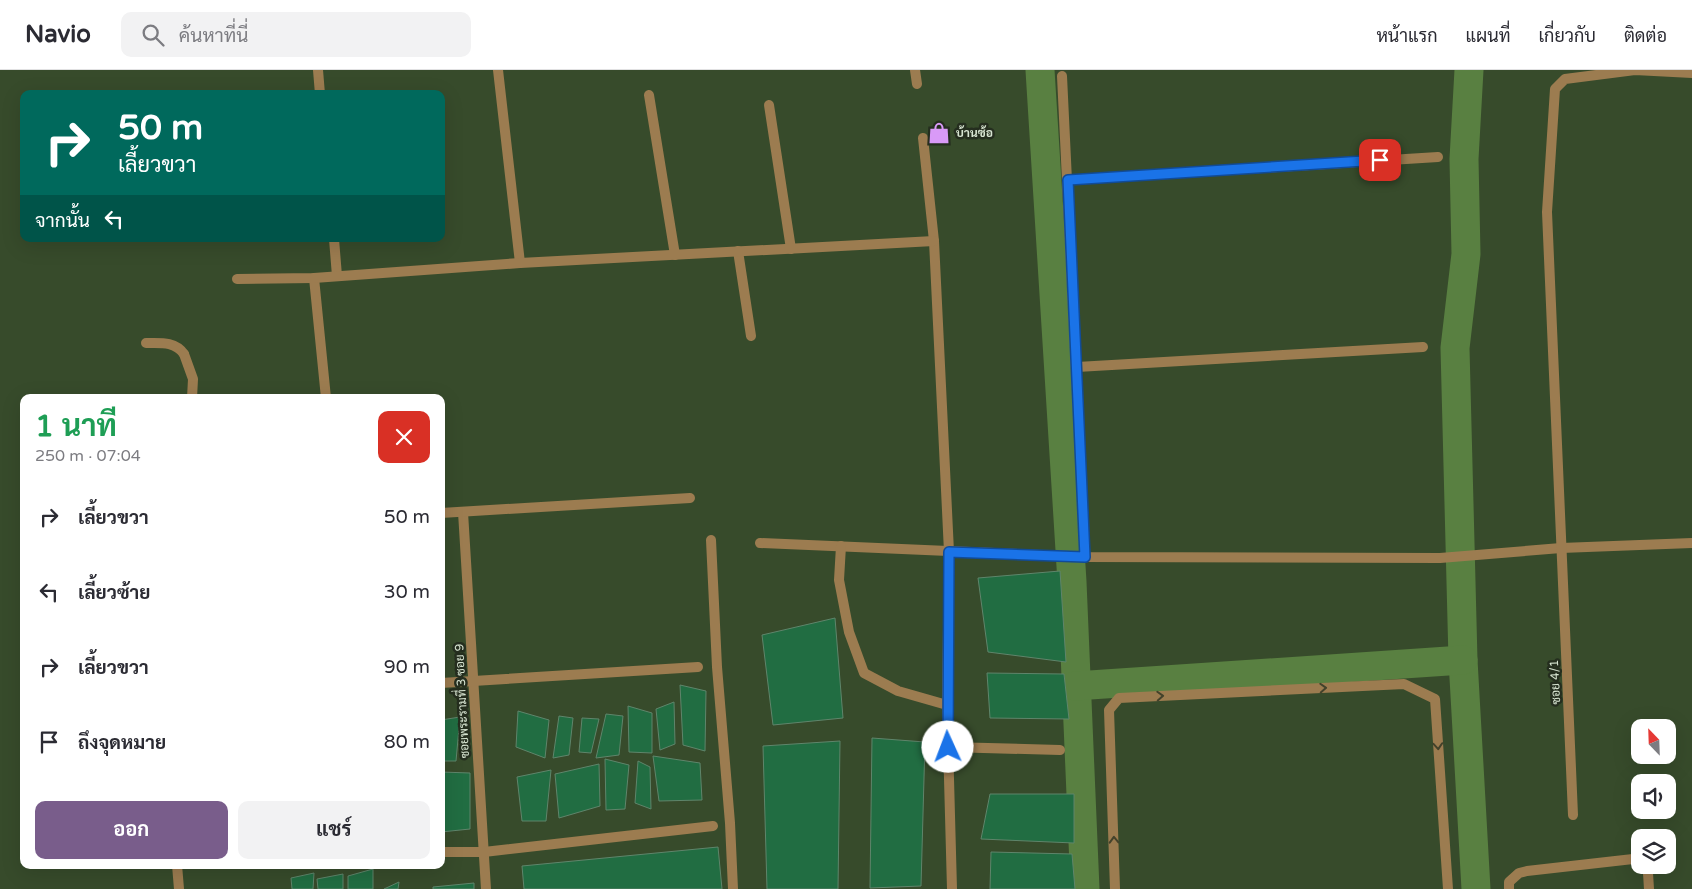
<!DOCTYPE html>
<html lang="th">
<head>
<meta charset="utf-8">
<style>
  :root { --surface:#fff; --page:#f2f2f3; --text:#2b2b33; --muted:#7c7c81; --line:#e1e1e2; --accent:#795d8b }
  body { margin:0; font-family:"Varela Round",Sarabun,sans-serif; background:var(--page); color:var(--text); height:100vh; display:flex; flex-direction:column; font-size:19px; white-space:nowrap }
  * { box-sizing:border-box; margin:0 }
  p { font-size:16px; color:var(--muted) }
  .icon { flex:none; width:28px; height:28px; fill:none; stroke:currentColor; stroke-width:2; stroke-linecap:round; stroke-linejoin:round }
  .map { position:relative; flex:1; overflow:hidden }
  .sheet { position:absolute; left:20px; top:324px; width:425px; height:475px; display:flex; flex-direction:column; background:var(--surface); border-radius:10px; box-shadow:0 5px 20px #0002 }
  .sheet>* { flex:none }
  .banner { position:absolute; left:20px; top:20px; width:425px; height:152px; border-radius:10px; box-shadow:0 5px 20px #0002; background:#00695c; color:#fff; overflow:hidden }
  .needle { width:32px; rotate:337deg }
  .tools { position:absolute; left:1631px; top:649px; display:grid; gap:10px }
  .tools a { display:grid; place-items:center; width:45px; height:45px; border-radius:10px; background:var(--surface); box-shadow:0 5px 20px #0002; font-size:25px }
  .pin { position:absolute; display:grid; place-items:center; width:42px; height:42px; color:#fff; margin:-21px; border-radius:10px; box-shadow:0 2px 8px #0006 }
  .me { position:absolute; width:55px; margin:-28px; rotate:358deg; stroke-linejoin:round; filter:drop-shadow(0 0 4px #0008) }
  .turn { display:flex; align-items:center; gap:18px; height:105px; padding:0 15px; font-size:22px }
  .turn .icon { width:65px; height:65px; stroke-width:2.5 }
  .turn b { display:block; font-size:35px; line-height:42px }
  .then { display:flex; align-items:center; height:48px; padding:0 15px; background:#0003; gap:10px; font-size:19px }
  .round { display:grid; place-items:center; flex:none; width:52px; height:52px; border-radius:10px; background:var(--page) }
  .head { display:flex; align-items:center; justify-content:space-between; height:85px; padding:0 15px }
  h1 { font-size:30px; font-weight:700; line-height:38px; color:#1e9e55 }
  .action { display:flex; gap:10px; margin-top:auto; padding:10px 15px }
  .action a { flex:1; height:58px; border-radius:10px; background:var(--accent); color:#fff; font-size:20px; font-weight:700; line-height:58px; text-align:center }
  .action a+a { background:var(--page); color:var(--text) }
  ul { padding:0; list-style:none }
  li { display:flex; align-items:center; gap:15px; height:75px; padding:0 15px }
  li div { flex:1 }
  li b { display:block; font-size:19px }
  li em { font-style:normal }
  header { display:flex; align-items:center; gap:30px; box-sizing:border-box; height:70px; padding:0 25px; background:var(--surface); border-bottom:1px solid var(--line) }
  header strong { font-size:24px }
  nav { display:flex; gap:28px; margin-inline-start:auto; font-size:18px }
  .search { width:350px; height:45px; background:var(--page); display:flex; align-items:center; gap:12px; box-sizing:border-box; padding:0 18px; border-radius:10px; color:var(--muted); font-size:19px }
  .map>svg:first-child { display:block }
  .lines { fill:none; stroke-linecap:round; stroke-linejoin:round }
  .canal { stroke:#598041; stroke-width:29 }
  .building { fill:#216d42; stroke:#5f856b }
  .service { stroke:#9c7c50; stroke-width:10 }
  .minor { stroke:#9c7c50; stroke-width:10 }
  .oneway { stroke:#43422b }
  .route-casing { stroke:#114b97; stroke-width:12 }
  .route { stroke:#1a73e8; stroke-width:9 }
  .labels { text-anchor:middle; stroke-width:5; stroke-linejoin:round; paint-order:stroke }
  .poi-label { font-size:12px; font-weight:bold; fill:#d8e5d2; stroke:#252e1f; text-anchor:start }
  .street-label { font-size:12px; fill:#d8e5d2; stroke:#252e1f }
</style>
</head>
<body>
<header>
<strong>Navio</strong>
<div class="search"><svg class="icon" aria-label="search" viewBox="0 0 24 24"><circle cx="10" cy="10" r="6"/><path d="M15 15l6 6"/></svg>ค้นหาที่นี่</div>
<nav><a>หน้าแรก</a><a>แผนที่</a><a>เกี่ยวกับ</a><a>ติดต่อ</a></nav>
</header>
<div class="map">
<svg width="1692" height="819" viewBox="0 0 1692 819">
  <rect width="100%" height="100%" fill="#374b2b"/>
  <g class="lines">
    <!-- canal -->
    <g class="canal">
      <path d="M1040 0 1072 512 1085 819"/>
      <path d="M1469 0 1464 89 1466 184 1455 278 1463 590 1476 819"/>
      <path d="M1075 616 1463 590"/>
    </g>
  </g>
  <!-- building -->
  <g class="building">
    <path d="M1060 501 1066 592 988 582 978 508Z"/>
    <path d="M835 548 843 648 773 655 762 565Z"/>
    <path d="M987 603 1064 604 1069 649 990 648Z"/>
    <path d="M680 615 706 621 705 681 683 675Z"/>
    <path d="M674 632 675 674 660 680 656 639Z"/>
    <path d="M628 636 652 643V683L629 682Z"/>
    <path d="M518 641 549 650 545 688 516 677Z"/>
    <path d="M606 644 623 646 619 685 596 688Z"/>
    <path d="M559 646 573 648 569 685 553 688Z"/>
    <path d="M460 647 456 691H441V650Z"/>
    <path d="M582 648 599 649 591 683 579 682Z"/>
    <path d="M872 668 925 672 921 816 870 818Z"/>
    <path d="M840 671 838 819H767L763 676Z"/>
    <path d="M653 686 700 693 702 730 659 731Z"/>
    <path d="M605 689 629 695 625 739 606 740Z"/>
    <path d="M638 691 650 697 651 739 635 733Z"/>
    <path d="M599 694 600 736 559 748 555 704Z"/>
    <path d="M551 700 546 751H522L517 707Z"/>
    <path d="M441 702 470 703V759L441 762Z"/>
    <path d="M990 724H1074V773L981 769Z"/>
    <path d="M718 777 722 819H524L522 796Z"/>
    <path d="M991 782 1072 784 1075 819H990Z"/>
    <path d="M373 799V819H348V806Z"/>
    <path d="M314 803 313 819H292L291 808Z"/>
    <path d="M343 804V819H318L317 809Z"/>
    <path d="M399 812 398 819H384Z"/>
    <path d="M474 813V819H433V817Z"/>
  </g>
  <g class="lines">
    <!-- service -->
    <g class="service">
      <path d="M314 208 326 328"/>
      <path d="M146 273C160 273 175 271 184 284"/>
      <path d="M1644 795 1648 803 1649 819"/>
      <path d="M1115 819 1109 640 1119 628 1404 614 1435 629 1448 819"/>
      <path d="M1509 819V812L1519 803 1527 801 1633 789 1640 791"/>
    </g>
    <!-- minor -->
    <g class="minor">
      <path d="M318 0 320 24"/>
      <path d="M498 0 520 193"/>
      <path d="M915 0 917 14"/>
      <path d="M1062 6 1085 487"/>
      <path d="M649 25 675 185"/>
      <path d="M769 35 791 179"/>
      <path d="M923 68 934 171 949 482 947 635 952 819"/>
      <path d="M1068 110 1438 87"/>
      <path d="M334 169 337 206"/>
      <path d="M738 181 751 266"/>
      <path d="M237 209 314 208 520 193 934 171"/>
      <path d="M184 284 193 309 192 328"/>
      <path d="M1077 297 1423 277"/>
      <path d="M463 442 486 819"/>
      <path d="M441 443 690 428"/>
      <path d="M711 470 717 597 730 753 733 819"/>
      <path d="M760 473 1085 487 1440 488 1561 478 1692 473"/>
      <path d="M841 476 839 510 849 562 864 603 898 621 947 635"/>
      <path d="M441 613 698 597"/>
      <path d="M948 677 1060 680"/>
      <path d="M1573 745 1547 142 1555 19 1565 9 1635 0 1692 3"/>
      <path d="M441 782H484L713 756"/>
      <path d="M177 795 179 819"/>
    </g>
  </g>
  <!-- one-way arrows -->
  <defs><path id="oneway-chevron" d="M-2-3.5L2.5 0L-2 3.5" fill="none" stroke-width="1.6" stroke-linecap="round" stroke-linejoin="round" transform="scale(1.25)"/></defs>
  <g class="oneway">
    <use href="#oneway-chevron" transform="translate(1323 618) rotate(-3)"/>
    <use href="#oneway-chevron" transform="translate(1160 626) rotate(-3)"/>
    <use href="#oneway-chevron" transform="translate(1438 676) rotate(86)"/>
    <use href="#oneway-chevron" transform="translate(1114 770) rotate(-92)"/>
  </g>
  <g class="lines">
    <!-- route casing -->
    <g class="route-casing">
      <path id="route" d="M948 677 949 482 1085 487 1068 110 1380 90"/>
    </g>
    <!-- route -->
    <use href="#route" class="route"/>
  </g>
  <!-- icons -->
  <defs>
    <g id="shop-bare" transform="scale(1.725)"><path d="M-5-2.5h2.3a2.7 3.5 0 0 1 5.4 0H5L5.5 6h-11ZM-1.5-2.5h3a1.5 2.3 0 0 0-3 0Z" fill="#d99af7" stroke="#252e1f" stroke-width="2.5" paint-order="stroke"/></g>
  </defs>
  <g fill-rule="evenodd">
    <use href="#shop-bare" x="939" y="63"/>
  </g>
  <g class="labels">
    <!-- poi labels -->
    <g class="poi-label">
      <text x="956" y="67">บ้านซ้อ</text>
    </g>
    <!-- street labels -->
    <g class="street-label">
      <text transform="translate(1555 612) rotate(-93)" y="4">ซอย 4/1</text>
      <text transform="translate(462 631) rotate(-93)" y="4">ซอยพระรามที่ 3 ซอย 9</text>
    </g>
  </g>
</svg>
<div class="tools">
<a><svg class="needle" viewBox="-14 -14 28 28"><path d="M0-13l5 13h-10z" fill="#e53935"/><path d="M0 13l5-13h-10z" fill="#7c7c81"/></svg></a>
<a><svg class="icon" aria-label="sound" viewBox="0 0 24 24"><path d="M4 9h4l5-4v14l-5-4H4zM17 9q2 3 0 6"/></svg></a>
<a><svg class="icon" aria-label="layers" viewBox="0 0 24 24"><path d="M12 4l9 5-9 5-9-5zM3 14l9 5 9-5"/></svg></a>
</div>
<div class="pin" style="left:1380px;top:90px;background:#d93025"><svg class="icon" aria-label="arrive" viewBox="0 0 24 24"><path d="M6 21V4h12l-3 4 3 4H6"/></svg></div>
<svg class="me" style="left:948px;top:677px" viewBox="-20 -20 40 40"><circle r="19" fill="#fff"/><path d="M0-13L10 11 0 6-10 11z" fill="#1a73e8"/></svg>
<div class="banner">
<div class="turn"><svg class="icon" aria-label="right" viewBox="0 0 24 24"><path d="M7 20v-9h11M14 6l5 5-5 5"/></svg><div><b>50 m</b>เลี้ยวขวา</div></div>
<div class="then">จากนั้น<svg class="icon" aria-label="left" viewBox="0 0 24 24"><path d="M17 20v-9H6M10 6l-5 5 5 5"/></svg></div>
</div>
<section class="sheet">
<div class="head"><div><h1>1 นาที</h1><p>250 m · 07:04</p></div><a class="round" style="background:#d93025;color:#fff"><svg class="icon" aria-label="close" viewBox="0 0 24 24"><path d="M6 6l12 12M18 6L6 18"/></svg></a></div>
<ul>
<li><svg class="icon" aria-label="right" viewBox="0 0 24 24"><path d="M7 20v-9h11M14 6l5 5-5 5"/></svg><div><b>เลี้ยวขวา</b></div><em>50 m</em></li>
<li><svg class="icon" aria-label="left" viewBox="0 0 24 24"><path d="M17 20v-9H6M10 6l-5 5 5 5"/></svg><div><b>เลี้ยวซ้าย</b></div><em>30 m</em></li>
<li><svg class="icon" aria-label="right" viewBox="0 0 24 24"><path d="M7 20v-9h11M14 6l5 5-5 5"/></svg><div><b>เลี้ยวขวา</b></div><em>90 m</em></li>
<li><svg class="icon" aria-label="arrive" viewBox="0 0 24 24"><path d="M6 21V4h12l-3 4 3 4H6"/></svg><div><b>ถึงจุดหมาย</b></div><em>80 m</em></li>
</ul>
<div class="action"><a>ออก</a><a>แชร์</a></div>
</section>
</div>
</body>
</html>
